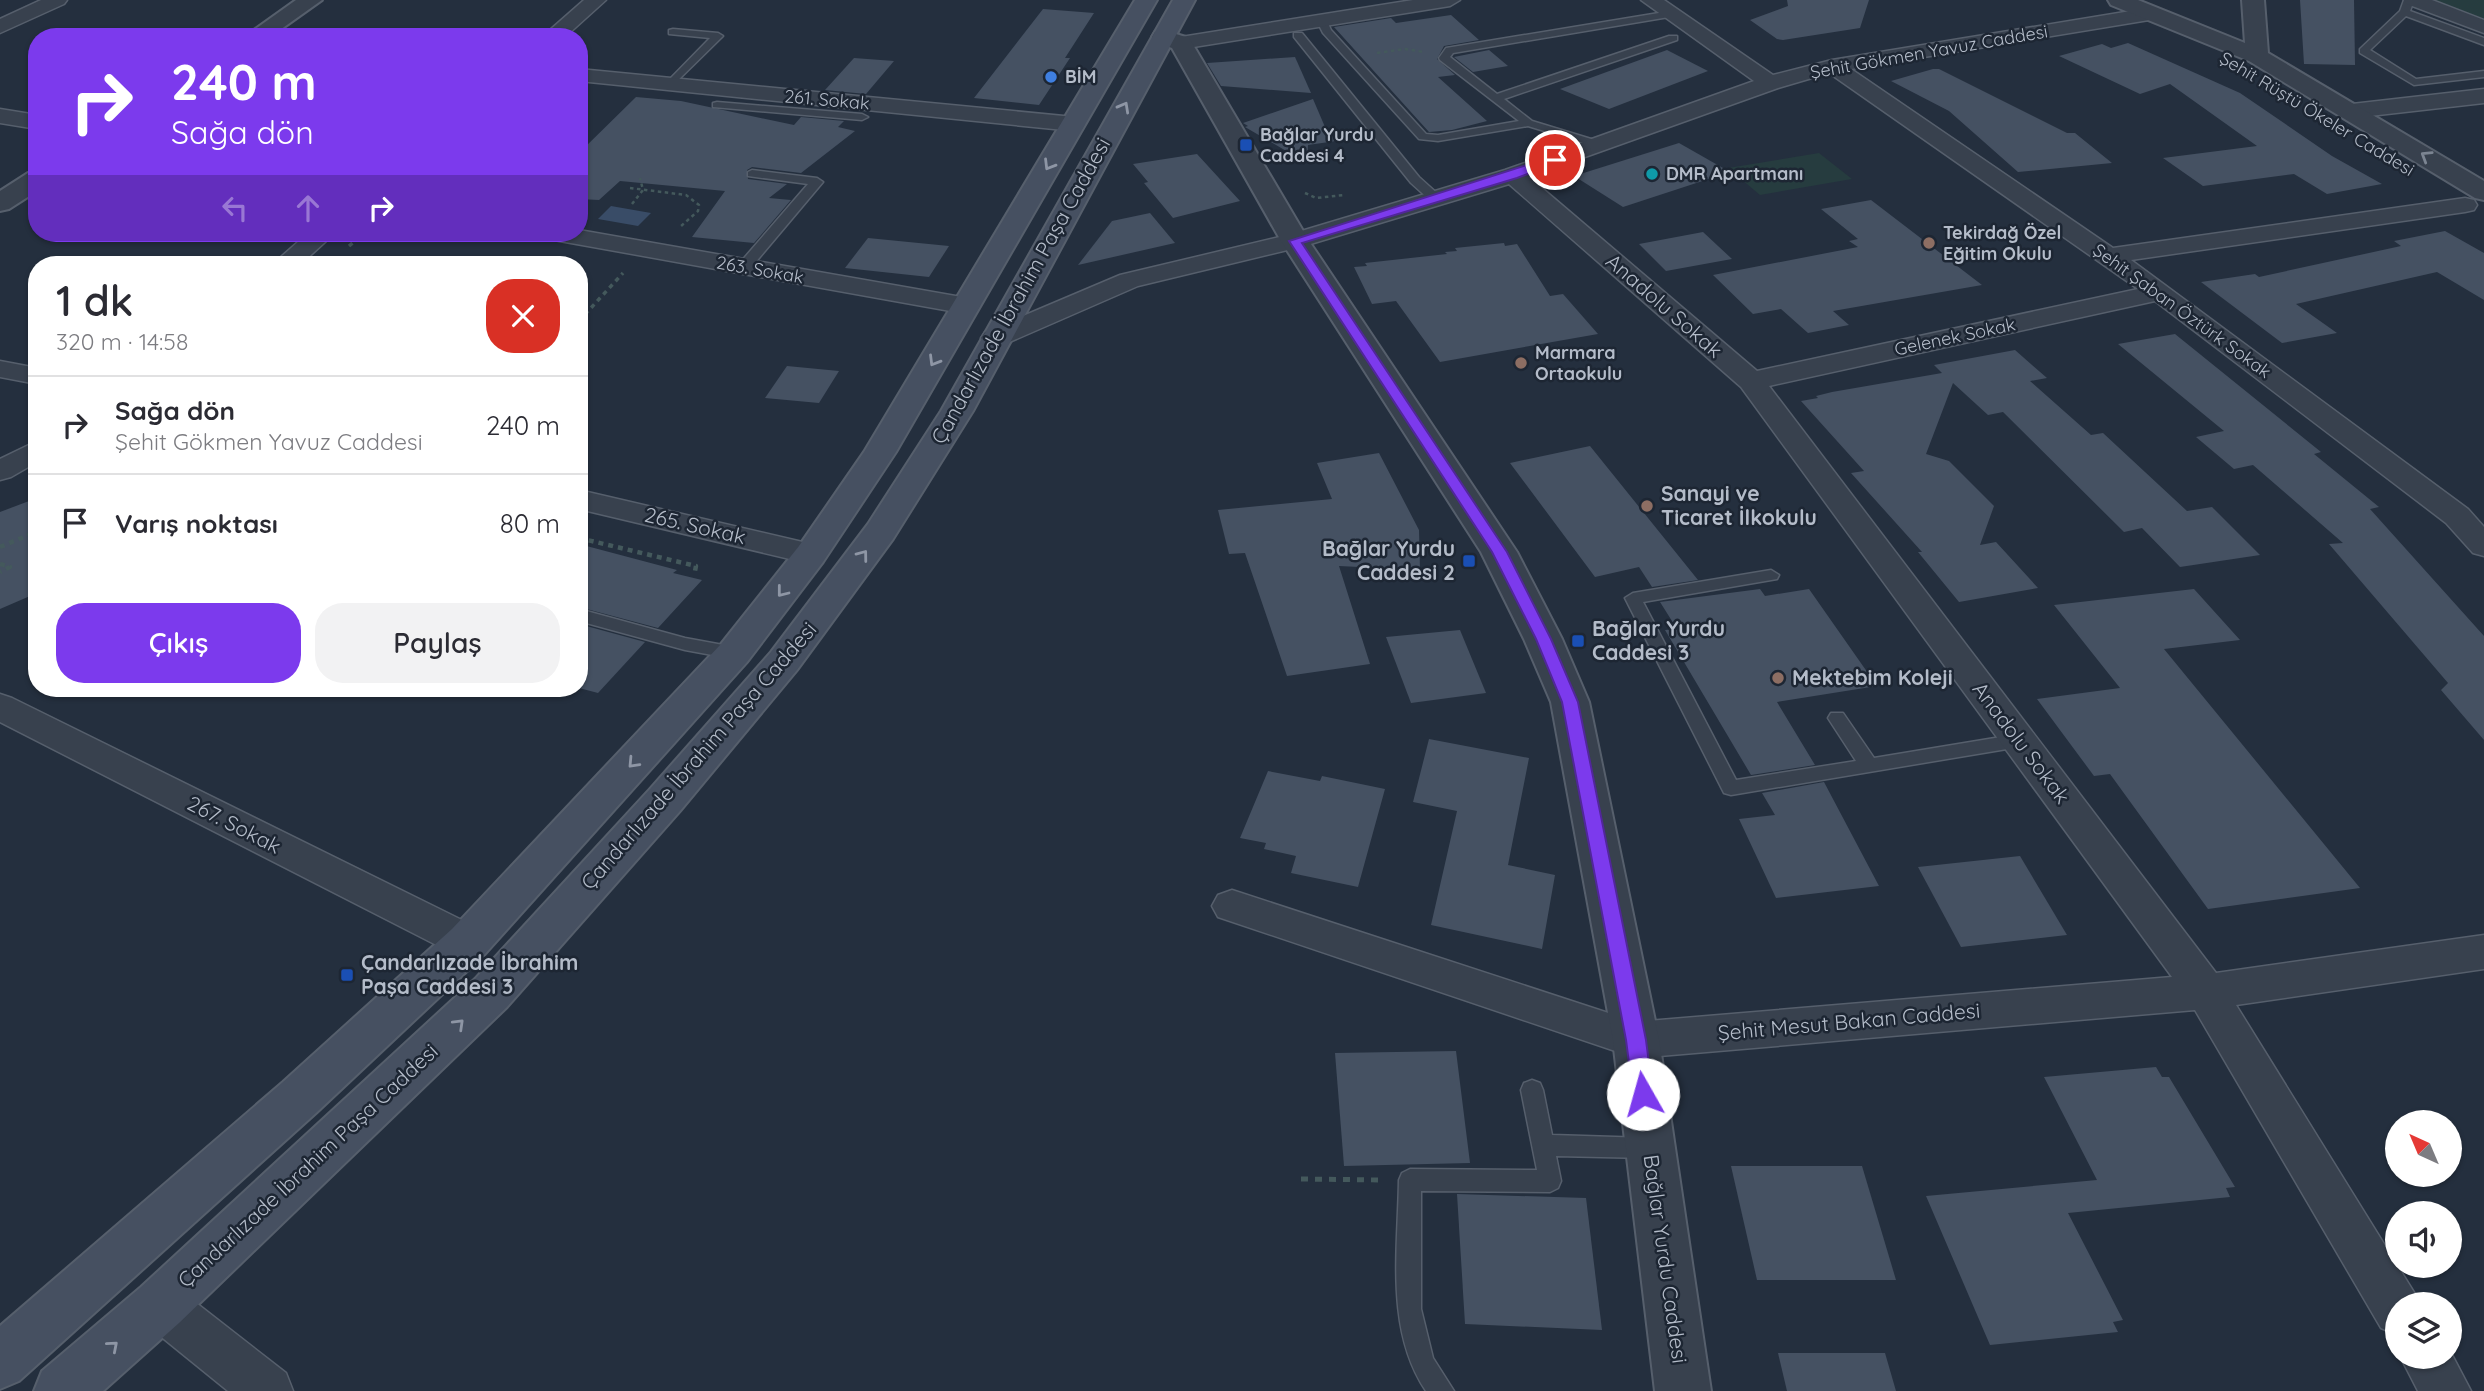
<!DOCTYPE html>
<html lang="tr">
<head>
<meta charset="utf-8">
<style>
  :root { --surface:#fff; --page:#f2f2f3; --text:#2b2b33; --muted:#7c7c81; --line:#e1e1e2; --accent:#7c3aed }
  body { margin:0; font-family:Quicksand,sans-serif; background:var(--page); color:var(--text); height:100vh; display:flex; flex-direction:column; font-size:26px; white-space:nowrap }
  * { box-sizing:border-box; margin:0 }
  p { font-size:23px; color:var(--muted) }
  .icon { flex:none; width:38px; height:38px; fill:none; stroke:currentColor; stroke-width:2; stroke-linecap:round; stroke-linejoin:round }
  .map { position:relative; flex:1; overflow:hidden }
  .details { position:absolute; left:28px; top:256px; width:560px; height:441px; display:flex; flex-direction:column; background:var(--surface); border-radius:28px; box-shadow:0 2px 5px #0004 }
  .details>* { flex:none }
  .top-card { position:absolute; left:28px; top:28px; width:560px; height:214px; border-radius:28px; box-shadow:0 2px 5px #0004; background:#7c3aed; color:#fff; overflow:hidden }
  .needle { width:46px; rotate:316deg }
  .tools { position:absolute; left:2385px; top:1110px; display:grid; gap:14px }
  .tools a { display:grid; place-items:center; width:77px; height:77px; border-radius:50%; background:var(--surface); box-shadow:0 2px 5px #0004; font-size:35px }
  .pin { position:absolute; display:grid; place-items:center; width:60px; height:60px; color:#fff; margin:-30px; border:4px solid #fff; border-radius:50%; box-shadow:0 2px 7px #0007 }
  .me { position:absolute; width:77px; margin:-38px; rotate:353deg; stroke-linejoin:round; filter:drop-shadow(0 0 5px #0008) }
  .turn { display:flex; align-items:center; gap:24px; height:147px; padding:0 28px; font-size:32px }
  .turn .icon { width:91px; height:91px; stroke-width:2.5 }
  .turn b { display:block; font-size:49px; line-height:60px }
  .lanes { display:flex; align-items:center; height:66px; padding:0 28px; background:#0003; justify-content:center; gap:35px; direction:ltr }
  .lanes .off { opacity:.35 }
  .round { display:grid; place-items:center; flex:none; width:74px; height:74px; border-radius:28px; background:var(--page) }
  .overview { display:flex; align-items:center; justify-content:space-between; height:119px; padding:0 28px }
  h1 { font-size:42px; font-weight:600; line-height:52px }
  .button { display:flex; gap:14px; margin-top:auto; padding:14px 28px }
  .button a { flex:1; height:80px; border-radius:28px; background:var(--accent); color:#fff; font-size:28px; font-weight:600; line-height:80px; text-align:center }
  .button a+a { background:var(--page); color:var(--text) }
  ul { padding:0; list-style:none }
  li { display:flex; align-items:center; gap:21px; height:98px; padding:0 28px; border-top:2px solid var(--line) }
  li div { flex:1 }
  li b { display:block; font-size:26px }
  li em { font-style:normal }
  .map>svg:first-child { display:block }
  .green { fill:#263c3f }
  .water { fill:#394c67 }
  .building { fill:#455162 }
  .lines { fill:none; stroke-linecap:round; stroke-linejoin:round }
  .service-casing { stroke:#565f6c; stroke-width:3 }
  .minor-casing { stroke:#565f6c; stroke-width:3 }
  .tertiary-casing { stroke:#565f6c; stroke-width:4 }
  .secondary-casing { stroke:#565f6c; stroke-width:4 }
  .path-far3 { stroke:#44595c; stroke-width:2.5; stroke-dasharray:3.5 3.5; stroke-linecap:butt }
  .path-far2 { stroke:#44595c; stroke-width:3.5; stroke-dasharray:4.5 4.5; stroke-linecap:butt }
  .path-far1 { stroke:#44595c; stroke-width:4.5; stroke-dasharray:5 5; stroke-linecap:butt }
  .path { stroke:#44595c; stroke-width:5; stroke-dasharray:7 7; stroke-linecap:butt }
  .service { fill:#38414e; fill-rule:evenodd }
  .minor { fill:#38414e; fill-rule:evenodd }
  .tertiary { fill:#38414e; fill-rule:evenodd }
  .secondary { fill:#465061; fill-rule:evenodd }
  .oneway { stroke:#8e96a5 }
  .oneway2 { stroke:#7c8592 }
  .route { fill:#7c3aed; stroke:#51269a; stroke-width:2 }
  .shop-dot { fill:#3f7fe0; stroke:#1d2633; stroke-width:2.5 }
  .transit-dot { fill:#1a4fb4; stroke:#1d2633; stroke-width:2.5 }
  .culture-dot { fill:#0f9aa8; stroke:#1d2633; stroke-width:2.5 }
  .education-dot { fill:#8d6e63; stroke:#1d2633; stroke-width:2.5 }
  .labels { text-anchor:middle; stroke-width:5; stroke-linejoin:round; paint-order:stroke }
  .far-street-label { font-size:18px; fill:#b4bcc9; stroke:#1d2633 }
  .far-poi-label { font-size:18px; font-weight:bold; fill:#b4bcc9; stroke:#1d2633; text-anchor:start }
  .street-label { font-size:21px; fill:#b4bcc9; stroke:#1d2633 }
  .poi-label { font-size:21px; font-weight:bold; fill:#b4bcc9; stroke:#1d2633; text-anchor:start }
</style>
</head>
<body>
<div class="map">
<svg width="2484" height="1391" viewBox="0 0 2484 1391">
  <rect width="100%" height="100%" fill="#242f3e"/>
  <!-- green -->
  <g class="green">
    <path d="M2431 0H2484V19Z"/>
    <path d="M1819 153 1852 179 1760 195 1728 168Z"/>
  </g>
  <!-- water -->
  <path class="water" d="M611 206 651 213 638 226 598 219Z"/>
  <!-- building -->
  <g class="building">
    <path d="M1787 0H1869L1860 28 1783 40 1777 39 1750 20 1788 6Z"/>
    <path d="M2300 0H2354L2355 65 2304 64Z"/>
    <path d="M1043 9 1094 13 1065 58H1070L1039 105 974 98Z"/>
    <path d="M1451 15 1479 40 1444 46 1437 59 1455 75 1438 77 1487 121 1452 130 1429 132 1334 27 1391 18 1396 23Z"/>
    <path d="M2128 43 2240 93 2332 156 2382 184 2327 194 2294 174 2203 186 2163 158 2257 146 2170 84 2140 94 2059 56 2102 44 2111 48Z"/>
    <path d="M1489 50 1508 66 1473 72 1454 57Z"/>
    <path d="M1667 50 1708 71 1609 109 1560 89Z"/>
    <path d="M1295 57 1311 93 1221 86 1207 63Z"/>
    <path d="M854 58 894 61 866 94 825 90Z"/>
    <path d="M1933 69H1939L2067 133H2075L2112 163 2018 172 1949 111 1891 81Z"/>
    <path d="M636 97 681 101 794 125 801 117 844 121 838 127 855 131 801 173 752 167 747 170 748 179 787 184 769 198 791 200 754 243 692 237 725 191 620 181 599 200 579 199V153Z"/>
    <path d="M1313 99 1325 127 1336 141 1308 145 1307 163 1245 127 1248 126 1243 123Z"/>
    <path d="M1679 143 1730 172 1623 207 1574 176Z"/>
    <path d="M1197 154 1240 201 1173 218 1144 183 1148 182 1133 164Z"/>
    <path d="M1871 200 1982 285 1833 311 1849 325 1808 333 1781 309 1753 314 1713 275 1858 247 1849 241 1858 239 1821 209Z"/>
    <path d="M1150 213 1175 243 1078 265 1112 221Z"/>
    <path d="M2445 231 2484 253V300L2437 272 2296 304 2337 333 2282 343 2201 282 2255 274 2259 277 2401 246 2394 241Z"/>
    <path d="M1703 232 1732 259 1666 271 1639 244Z"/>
    <path d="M868 238 949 246 929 277 845 268Z"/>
    <path d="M1504 243 1505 246 1517 244 1550 296 1563 294 1598 334 1440 362 1396 301 1372 304 1354 267 1367 266 1365 263 1447 254 1445 252 1457 251 1455 248Z"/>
    <path d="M2175 334 2321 452 2314 454 2379 507 2370 509 2484 636V740L2441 690 2448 683 2329 544 2343 543 2253 465 2234 469 2196 437 2224 431 2118 344Z"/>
    <path d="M2015 350 2047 378 2030 381 2091 435 2103 433 2187 511 2212 507 2260 555 2180 567 2142 528 2124 532 2003 412 1988 415 1953 383 1926 454 1949 461 1994 506 1980 545 1996 542 2038 588 1959 602 1918 552H1922L1851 473 1864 471 1801 401 1818 398 1816 396 1832 392 1942 373 1934 365Z"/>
    <path d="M787 366 839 371 819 403 765 398Z"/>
    <path d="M1590 446 1698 580 1652 587 1639 567 1595 577 1510 463Z"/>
    <path d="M1379 453 1419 530 1420 570 1339 566 1370 664 1287 676 1245 553 1229 554 1218 510 1332 499 1317 463Z"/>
    <path d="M37 498V593L0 609V512Z"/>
    <path d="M579 544 677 570 673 573 702 580 658 628 579 607Z"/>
    <path d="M1760 589 1765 596 1809 589 1877 686 1777 702 1815 765 1751 775 1665 630 1677 629 1660 602Z"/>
    <path d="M2194 589 2240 640 2164 649 2360 888 2208 909 2110 774 2094 776 2037 699 2120 688 2054 605Z"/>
    <path d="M579 624 645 642 598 693 579 688Z"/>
    <path d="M1460 630 1486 693 1411 703 1386 637Z"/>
    <path d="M1429 739 1529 758 1508 865 1555 875 1542 949 1431 925 1457 811 1413 802Z"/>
    <path d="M1268 771 1320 781 1322 776 1385 789 1358 887 1291 873 1296 856 1264 849 1266 843 1240 838Z"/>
    <path d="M1824 782 1879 886 1776 898 1739 819 1775 815 1762 793Z"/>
    <path d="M2020 856 2067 935 1961 947 1918 867Z"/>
    <path d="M1456 1051 1470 1163 1344 1166 1335 1053Z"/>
    <path d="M2156 1067 2162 1077H2169L2235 1187 2226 1188 2230 1197 2068 1213 2123 1320 2113 1322 2118 1332 1990 1345 1926 1196 2097 1180 2044 1077Z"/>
    <path d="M1731 1166H1862L1896 1280H1757Z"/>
    <path d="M1457 1194 1586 1198 1602 1330 1465 1324Z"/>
    <path d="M1778 1353H1885L1896 1391H1787Z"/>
  </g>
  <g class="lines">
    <!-- service casing -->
    <g class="service-casing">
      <g id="service">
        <path d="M2404 0H2414L2410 11 2484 38V45L2406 16 2370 50 2416 79 2484 71V77L2414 85 2360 53V49L2400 11Z"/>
        <path d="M1671 11 1676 14 1675 16 1453 53 1450 57 1497 94 1669 36H1677V40L1504 99 1532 121 1601 142 1603 144 1597 147 1528 126 1438 141 1419 139 1323 33 1317 21 1326 19 1331 30 1426 134 1438 135 1519 121 1440 60 1439 58 1446 48Z"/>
        <path d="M673 29 718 33 723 36 670 88 665 85 666 83 710 38 669 34V30Z"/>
        <path d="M1294 33H1302L1419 177 1439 195V201H1431L1411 183 1294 37Z"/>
        <path d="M717 102 862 114 868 117 862 120 713 107V103Z"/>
        <path d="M752 170 817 178 823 182 749 270H739V264L808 184 748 176V172Z"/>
        <path d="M1771 570 1779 575 1777 579 1643 602 1736 780 1856 761 1828 718 1831 713H1843L1874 758 2019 734 2025 736 2028 741 2025 746 1731 795 1724 793 1625 598 1633 593Z"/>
        <path d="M579 609 685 638 734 647 743 653 734 659 685 650 579 621Z"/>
        <path d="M1532 1080 1540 1083 1543 1090 1552 1135 1647 1138 1655 1141 1658 1148 1655 1155 1647 1158 1556 1156 1561 1181 1558 1188 1550 1192 1421 1191V1309L1433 1358 1454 1391H1426C1385 1330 1398 1250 1399 1180L1402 1173 1410 1169 1537 1170 1521 1090 1524 1083Z"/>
      </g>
    </g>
    <!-- minor casing -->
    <g class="minor-casing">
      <g id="minor">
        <path d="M41 0H67L64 4 0 33V19Z"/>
        <path d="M584 0H606L565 37H542Z"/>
        <path d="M1413 0H1460L1450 6 1181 49 1174 47 1171 43 1174 39 1181 37Z"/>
        <path d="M1641 0H1664L1773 75 1832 60 2149 8 2156 10 2159 14 2156 18 2149 20 1851 69 2113 248 2465 198 2474 200 2477 205 2474 210 2465 212 2131 260 2468 509 2484 527V556L2473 553 2446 523 2155 301 1769 386 2216 973 2484 935V969L2236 1005 2415 1294 2419 1304H2398V1335L2381 1328 2195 1010 1636 1058 1218 917 1212 906 1218 895 1232 890 1636 1022 2172 977 1741 387 1509 184 1304 246 1138 286 1005 344 995 346 985 344 981 338 985 332 1120 275 1288 235 1505 170 1754 81ZM1829 73 2138 289 1757 371 1529 177 1778 88Z"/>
        <path d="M2404 0H2432L2484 20V33L2407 4Z"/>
        <path d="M579 69 1074 117 1082 119 1085 124 1082 129 1074 131 579 81Z"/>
        <path d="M2484 89V103L2352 118 2344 116 2341 111 2344 106 2352 104Z"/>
        <path d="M0 109 37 115V129L0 123Z"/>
        <path d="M579 230 967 298 976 300 980 306 976 312 967 314 554 240 545 238 542 233H579Z"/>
        <path d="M308 233H335L301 264H273Z"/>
        <path d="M0 361 37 368V384L0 377Z"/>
        <path d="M37 441V462L11 477 0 480V459Z"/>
        <path d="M579 490 811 544 822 547 827 554 822 561 811 564 579 509Z"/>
        <path d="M0 694 12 698 482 930 488 942 482 954 468 959 454 954 0 722Z"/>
        <path d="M160 1281 177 1288 286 1373 293 1391H228L143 1322 136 1305 143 1288Z"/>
        <path d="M2450 1351 2471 1391H2418L2400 1356H2450Z"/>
      </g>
    </g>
    <!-- tertiary casing -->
    <g class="tertiary-casing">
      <g id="tertiary">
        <path d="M296 0H322L270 37H244Z"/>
        <path d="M2108 0H2138L2245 43 2242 0H2264L2268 53 2484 181V200L2475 198 2249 61 2111 5Z"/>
        <path d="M1163 30 1189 38 1192 43 1309 241 1517 552 1562 639 1589 702 1659 1040 1711 1391H1655L1613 1040 1551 702 1524 639 1481 552 1281 241 1172 48 1155 42 1152 37 1155 32Z"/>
        <path d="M37 171V191L9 209 0 211V191L28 173Z"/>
      </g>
    </g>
    <!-- secondary casing -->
    <g class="secondary-casing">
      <g id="secondary">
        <path d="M1135 0H1157L896 452 823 562 747 662 484 955 317 1112 19 1381 0 1389V1326L283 1082 452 929 721 644 799 546 864 452Z"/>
        <path d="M1173 0H1195L973 411 893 539 797 670 680 811 507 1007 179 1323 103 1391H34L42 1371 141 1287 475 979 650 789 771 652 868 524 941 411Z"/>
      </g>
    </g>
    <!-- path-far3 -->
    <g class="path-far3">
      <path d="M1377 53 1405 49 1424 52"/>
      <path d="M630 188 686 195 699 205 698 211 680 227"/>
      <path d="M1305 193 1316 198 1344 195"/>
      <path d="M632 204 643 190 640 178"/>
      <path d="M493 233 514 237"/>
      <path d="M360 237 364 233"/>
    </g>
    <!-- path-far2 -->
    <g class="path-far2">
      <path d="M504 235 526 239"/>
      <path d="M349 246 362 235"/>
      <path d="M579 321 623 273"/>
      <path d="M27 535 37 531"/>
    </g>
    <!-- path-far1 -->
    <g class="path-far1">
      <path d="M579 538 696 566 695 571"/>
      <path d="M0 547 31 534"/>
      <path d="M0 564 10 567 0 572"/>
    </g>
    <!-- path -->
    <path class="path" d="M1301 1179 1381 1180"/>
    <!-- service -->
    <use href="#service" class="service"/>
    <!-- minor -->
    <use href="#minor" class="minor"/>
    <!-- tertiary -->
    <use href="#tertiary" class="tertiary"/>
    <!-- secondary -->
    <use href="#secondary" class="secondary"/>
  </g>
  <!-- one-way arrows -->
  <defs><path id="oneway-chevron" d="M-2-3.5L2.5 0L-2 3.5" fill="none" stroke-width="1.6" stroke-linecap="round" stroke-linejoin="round" transform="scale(1.75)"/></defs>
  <g class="oneway">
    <use href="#oneway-chevron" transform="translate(1124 107) rotate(-61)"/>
    <use href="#oneway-chevron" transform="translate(1049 165) rotate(121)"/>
    <use href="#oneway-chevron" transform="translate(934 361) rotate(121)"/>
    <use href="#oneway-chevron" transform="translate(863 555) rotate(-53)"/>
    <use href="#oneway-chevron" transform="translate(782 592) rotate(128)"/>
    <use href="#oneway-chevron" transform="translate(633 763) rotate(133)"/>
    <use href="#oneway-chevron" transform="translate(459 1024) rotate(-44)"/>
    <use href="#oneway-chevron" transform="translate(113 1346) rotate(-41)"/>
  </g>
  <use class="oneway2" href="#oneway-chevron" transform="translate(2426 156) rotate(-148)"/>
  <!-- route -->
  <path class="route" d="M1555 156 1560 160 1559 162 1517 178 1302 243 1507 552 1551 639 1578 702 1646 1040 1653 1094 1650 1100 1643 1103 1636 1100 1633 1094 1626 1040 1562 702 1536 639 1492 552 1289 241Z"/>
  <!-- markers -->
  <circle class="shop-dot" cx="1051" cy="77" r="7"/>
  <g class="transit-dot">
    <rect x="1239" y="138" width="14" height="14" rx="3.5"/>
    <rect x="1462" y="554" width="14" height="14" rx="3.5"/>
    <rect x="1571" y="634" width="14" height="14" rx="3.5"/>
    <rect x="340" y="968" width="14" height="14" rx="3.5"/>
  </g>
  <circle class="culture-dot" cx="1652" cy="174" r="7"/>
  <g class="education-dot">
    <circle cx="1929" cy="243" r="7"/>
    <circle cx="1521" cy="363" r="7"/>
    <circle cx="1647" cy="506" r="7"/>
    <circle cx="1778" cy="678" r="7"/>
  </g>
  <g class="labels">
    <!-- far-street labels -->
    <g class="far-street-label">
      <text transform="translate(1929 52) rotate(-10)" y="6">Şehit Gökmen Yavuz Caddesi</text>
      <text transform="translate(827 100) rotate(5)" y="6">261. Sokak</text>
      <text transform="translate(2317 114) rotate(31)" y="6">Şehit Rüştü Ökeler Caddesi</text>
      <text transform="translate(760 270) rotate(10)" y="6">263. Sokak</text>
      <text transform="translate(2182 311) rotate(36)" y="6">Şehit Şaban Öztürk Sokak</text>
      <text transform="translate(1955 337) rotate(-12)" y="6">Gelenek Sokak</text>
    </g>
    <!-- far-poi labels -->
    <g class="far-poi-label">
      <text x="1065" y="83">BİM</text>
      <text x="1260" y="141">Bağlar Yurdu<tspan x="1260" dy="21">Caddesi 4</tspan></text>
      <text x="1666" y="180">DMR Apartmanı</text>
      <text x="1943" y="239">Tekirdağ Özel<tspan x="1943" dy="21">Eğitim Okulu</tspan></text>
      <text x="1535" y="359">Marmara<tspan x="1535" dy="21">Ortaokulu</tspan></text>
    </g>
    <!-- street labels -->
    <g class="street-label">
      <text transform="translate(1021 291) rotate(-61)" y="7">Çandarlızade İbrahim Paşa Caddesi</text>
      <text transform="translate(1664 306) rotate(41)" y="7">Anadolu Sokak</text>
      <text transform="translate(695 526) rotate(13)" y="7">265. Sokak</text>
      <text transform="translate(2021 743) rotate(53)" y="7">Anadolu Sokak</text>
      <text transform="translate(699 756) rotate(-49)" y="7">Çandarlızade İbrahim Paşa Caddesi</text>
      <text transform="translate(234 825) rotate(27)" y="7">267. Sokak</text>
      <text transform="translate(1849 1022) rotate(-5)" y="7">Şehit Mesut Bakan Caddesi</text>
      <text transform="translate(308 1166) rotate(-43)" y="7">Çandarlızade İbrahim Paşa Caddesi</text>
      <text transform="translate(1665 1259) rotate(82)" y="7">Bağlar Yurdu Caddesi</text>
    </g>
    <!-- poi labels -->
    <g class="poi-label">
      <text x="1661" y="501">Sanayi ve<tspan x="1661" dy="24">Ticaret İlkokulu</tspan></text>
      <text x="1455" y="556" text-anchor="end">Bağlar Yurdu<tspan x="1455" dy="24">Caddesi 2</tspan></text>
      <text x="1592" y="636">Bağlar Yurdu<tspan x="1592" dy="24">Caddesi 3</tspan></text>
      <text x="1792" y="685">Mektebim Koleji</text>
      <text x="361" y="970">Çandarlızade İbrahim<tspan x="361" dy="24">Paşa Caddesi 3</tspan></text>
    </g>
  </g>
</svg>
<div class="tools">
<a><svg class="needle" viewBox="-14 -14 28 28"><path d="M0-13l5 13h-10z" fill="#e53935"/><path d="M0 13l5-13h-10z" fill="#7c7c81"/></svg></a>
<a><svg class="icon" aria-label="sound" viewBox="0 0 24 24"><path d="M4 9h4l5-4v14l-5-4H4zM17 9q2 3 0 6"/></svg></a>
<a><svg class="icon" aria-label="layers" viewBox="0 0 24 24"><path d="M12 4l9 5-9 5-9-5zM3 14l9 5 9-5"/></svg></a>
</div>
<div class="pin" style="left:1555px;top:160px;background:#d93025"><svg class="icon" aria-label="arrive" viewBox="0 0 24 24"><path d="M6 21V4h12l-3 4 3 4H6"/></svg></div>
<svg class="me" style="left:1643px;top:1094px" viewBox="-20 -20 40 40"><circle r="19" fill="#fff"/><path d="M0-13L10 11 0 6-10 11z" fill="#7c3aed"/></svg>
<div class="top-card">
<div class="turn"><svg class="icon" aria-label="right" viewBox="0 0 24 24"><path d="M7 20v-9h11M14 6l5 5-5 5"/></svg><div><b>240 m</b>Sağa dön</div></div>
<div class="lanes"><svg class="icon off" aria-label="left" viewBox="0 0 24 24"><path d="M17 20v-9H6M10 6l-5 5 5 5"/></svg><svg class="icon off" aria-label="ahead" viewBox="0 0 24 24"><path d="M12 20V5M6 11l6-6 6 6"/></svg><svg class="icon" aria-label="right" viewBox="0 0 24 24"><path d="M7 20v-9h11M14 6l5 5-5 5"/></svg></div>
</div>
<section class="details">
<div class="overview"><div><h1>1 dk</h1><p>320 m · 14:58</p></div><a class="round" style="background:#d93025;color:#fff"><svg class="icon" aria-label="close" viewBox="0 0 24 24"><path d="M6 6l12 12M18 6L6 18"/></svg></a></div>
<ul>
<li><svg class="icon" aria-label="right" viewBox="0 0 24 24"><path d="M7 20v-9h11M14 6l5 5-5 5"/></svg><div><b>Sağa dön</b><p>Şehit Gökmen Yavuz Caddesi</p></div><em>240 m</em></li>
<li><svg class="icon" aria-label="arrive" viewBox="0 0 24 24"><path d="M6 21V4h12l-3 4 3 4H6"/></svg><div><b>Varış noktası</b></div><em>80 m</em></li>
</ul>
<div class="button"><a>Çıkış</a><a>Paylaş</a></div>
</section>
</div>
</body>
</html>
